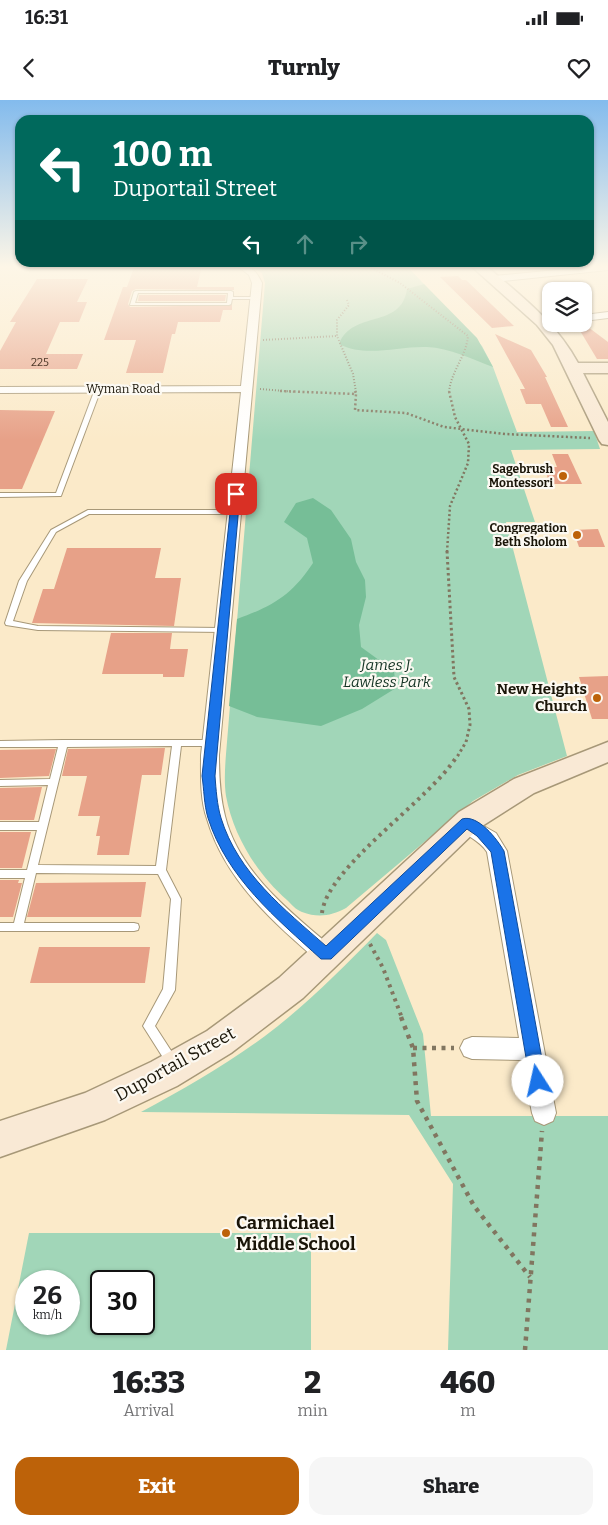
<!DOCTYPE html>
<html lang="en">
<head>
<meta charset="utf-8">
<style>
  :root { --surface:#fff; --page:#f6f6f6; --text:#202124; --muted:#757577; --accent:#bd6209 }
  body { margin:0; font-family:Bitter,serif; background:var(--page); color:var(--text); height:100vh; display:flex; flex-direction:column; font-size:19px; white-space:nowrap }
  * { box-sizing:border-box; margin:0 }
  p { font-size:16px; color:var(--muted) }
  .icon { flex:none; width:28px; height:28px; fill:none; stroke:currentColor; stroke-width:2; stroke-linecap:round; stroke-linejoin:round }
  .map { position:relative; height:1250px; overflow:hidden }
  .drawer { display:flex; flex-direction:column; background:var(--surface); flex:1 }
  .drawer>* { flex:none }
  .banner { position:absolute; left:15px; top:15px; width:579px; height:152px; border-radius:15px; box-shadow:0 1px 4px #0004; background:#00695c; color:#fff; overflow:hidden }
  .fabs { position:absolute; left:542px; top:182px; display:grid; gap:10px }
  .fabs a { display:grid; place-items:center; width:50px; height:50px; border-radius:10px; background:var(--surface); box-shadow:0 1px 4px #0004; font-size:25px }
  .speed { position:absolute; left:15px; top:1170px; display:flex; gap:10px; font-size:25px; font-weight:700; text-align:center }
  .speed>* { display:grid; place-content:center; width:65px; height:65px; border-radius:50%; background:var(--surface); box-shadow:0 1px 4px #0004; line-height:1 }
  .speed small { font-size:12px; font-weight:400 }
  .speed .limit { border:2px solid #111; border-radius:8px; background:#fff; color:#111 }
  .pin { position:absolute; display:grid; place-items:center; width:42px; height:42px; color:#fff; margin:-21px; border-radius:10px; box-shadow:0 2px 8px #0006 }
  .me { position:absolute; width:55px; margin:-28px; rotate:350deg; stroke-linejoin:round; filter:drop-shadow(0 0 4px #0008) }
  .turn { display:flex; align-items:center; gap:18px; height:105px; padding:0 15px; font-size:22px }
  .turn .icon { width:65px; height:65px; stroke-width:2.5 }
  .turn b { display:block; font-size:35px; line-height:42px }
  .lanes { display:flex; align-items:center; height:48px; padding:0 15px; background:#0003; justify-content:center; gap:25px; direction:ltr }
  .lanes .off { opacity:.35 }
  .eta { display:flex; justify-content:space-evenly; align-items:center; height:85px; text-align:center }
  .eta b { font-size:30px; font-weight:800; line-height:35px }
  .button { display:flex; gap:10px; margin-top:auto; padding:10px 15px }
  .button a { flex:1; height:58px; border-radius:15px; background:var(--accent); color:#fff; font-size:20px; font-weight:800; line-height:58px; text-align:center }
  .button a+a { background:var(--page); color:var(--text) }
  .status { display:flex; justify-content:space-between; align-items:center; height:35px; padding:0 25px; background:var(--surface); direction:ltr }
  .status svg { height:14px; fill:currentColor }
  header { display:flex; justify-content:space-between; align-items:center; height:65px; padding:0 15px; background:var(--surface); font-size:22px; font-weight:800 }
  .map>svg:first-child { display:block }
  .green { fill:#a1d6b8; fill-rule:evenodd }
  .forest { fill:#76be97 }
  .building { fill:#e7a188 }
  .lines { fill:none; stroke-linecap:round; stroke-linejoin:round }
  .lane-casing { stroke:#a79878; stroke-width:2 }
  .street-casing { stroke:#a79878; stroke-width:2 }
  .secondary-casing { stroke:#a79878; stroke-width:3 }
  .path-far4 { stroke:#817660; stroke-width:2; stroke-dasharray:1 2; stroke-linecap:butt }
  .path-far3 { stroke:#817660; stroke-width:2.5; stroke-dasharray:2 2.5; stroke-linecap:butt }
  .path-far2 { stroke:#817660; stroke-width:3; stroke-dasharray:2.5 3; stroke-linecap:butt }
  .path-far1 { stroke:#817660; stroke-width:4; stroke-dasharray:3 4.5; stroke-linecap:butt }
  .path { stroke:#817660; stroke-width:4.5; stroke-dasharray:4 5.5; stroke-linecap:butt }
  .lane { fill:#fff; fill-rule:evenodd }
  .street { fill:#fff; fill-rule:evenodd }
  .secondary { fill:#f9e9d5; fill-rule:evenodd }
  .route { fill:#1a73e8; stroke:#114b97 }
  .poi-dot { fill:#bd6209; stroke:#fcf9f2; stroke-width:2 }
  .labels { text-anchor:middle; stroke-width:4.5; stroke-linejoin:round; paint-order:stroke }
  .far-number-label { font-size:11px; fill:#4d3828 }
  .far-street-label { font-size:12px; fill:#1a1508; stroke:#fcf9f2 }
  .far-poi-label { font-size:12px; font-weight:bold; fill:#1a1508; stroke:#fcf9f2; text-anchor:end }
  .park-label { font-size:15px; font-style:italic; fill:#143424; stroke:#fcf9f2 }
  .poi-label { font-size:15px; font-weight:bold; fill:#1a1508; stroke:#fcf9f2; text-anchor:end }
  .near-street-label { font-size:18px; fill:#1a1508; stroke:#fcf9f2 }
  .near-poi-label { font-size:18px; font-weight:bold; fill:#1a1508; stroke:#fcf9f2; text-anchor:start }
</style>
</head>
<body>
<div class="status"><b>16:31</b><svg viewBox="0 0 49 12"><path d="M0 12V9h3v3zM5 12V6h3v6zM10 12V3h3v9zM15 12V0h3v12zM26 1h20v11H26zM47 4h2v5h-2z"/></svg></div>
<header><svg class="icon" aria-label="back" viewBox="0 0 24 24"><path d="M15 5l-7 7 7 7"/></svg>Turnly<svg class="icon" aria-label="heart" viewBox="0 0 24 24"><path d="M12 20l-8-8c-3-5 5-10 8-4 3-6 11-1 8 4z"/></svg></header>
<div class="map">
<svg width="608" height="1250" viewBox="0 0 608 1250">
  <rect width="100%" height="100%" fill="#fbeac9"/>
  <!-- green -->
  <g class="green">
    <path d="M249 165H406L482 246 493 267 517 332 594 331 600 349 511 350 535 422H506L567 656 518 675 473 701 346 808C331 816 318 818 302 812 296 810 291 804 287 800 257 774 233 735 226 696 224 682 225 667 226 654L265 183 262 173Z"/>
    <path d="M377 833 386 840 423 934 431 1016H608V1250H448L453 1084 409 1015 141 1012C184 989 226 965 265 936 305 906 342 869 377 833Z"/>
    <path d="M29 1133H311V1250H6ZM69 1181V1224H26V1181ZM144 1181V1224H101V1181Z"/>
  </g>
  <!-- forest -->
  <g class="forest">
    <path d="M424 184 477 238 493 267C472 259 450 248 427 247 397 246 366 258 339 244 353 209 401 230 407 189Z"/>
    <path d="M313 398 331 410 351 439 356 462 365 480 366 497 359 525 361 547 394 571 396 588 362 609 321 626 257 617 229 606 237 519C273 506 292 495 313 463L307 438 284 422 296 403Z"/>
  </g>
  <!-- building -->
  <g class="building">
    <path d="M135 165H202L197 187H234V190L136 189 132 191 128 204 130 207 232 205V210H223L220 222H178L175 234H172L163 273H126L136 240H104L123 187H127Z"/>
    <path d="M458 176 462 180H466L514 226 492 228 440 177Z"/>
    <path d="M37 179H88L77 202H87L79 222H60L46 254H83L77 269H0V251L16 222H10Z"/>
    <path d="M139 195H226L225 201H138Z"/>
    <path d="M576 224H584L608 242V259H597Z"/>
    <path d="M495 234 531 250 547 277H545L568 327H551L541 304H526L520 289H525Z"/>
    <path d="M0 310 55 311 22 389H0Z"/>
    <path d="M552 354H568L582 384H550L544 367H557Z"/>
    <path d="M598 429 605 447H579L573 430Z"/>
    <path d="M67 448H161L155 478H181L174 526 32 523 43 489H54Z"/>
    <path d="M111 533H172L170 549H188L184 577H163V574H102Z"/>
    <path d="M608 576V619H592L579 577Z"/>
    <path d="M165 648 161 675H142L129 755H97L100 736H96L100 716H78L87 676H62L68 649Z"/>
    <path d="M56 649 49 676 0 678V650Z"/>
    <path d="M42 687 34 720H0V688Z"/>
    <path d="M0 732H31L22 768H0Z"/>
    <path d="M0 780H19L18 783H22L13 817H0Z"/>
    <path d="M146 782 141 817H27L36 783Z"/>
    <path d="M39 847H150L145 883H30Z"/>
  </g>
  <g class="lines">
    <!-- lane casing -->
    <g class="lane-casing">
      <g id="lane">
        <path d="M136 191H231L233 192V197H255L257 198 255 199H232L231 204 229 205H130L134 192ZM138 193H228L227 203H135Z"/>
        <path d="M98 287 101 289 61 396 0 397V393H56L95 289Z"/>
        <path d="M88 410H234L237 412 234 414H89L56 432 27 481 13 521 38 526 222 528 226 530 225 532 38 530 6 525 5 523 19 481 51 430Z"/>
        <path d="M63 640H211L215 643 211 646H181L166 770 181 799 175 890 155 926 179 963 177 967 173 968 169 967 143 926 163 889 171 799 158 774 36 773 24 823H134L138 824 139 827 138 830 134 831H0V823H14L25 778H0V770H27L37 730H0V722H39L48 685 0 686V680L50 679 58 647H0V641ZM172 646 156 766 38 765 67 647Z"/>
      </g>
    </g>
    <!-- street casing -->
    <g class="street-casing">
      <g id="street">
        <path d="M236 165C250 165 256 170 262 183L219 655C219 676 220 696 225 716 239 773 292 813 334 849L337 855 334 861 326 864 318 861C272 821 225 780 207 719 200 699 201 677 201 655L241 292 0 293V287L241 286 252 183 249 175Z"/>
        <path d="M608 165V170L494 182 489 179 494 176Z"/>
        <path d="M608 212V218L584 221V215Z"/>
        <path d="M466 716 496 733 507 751 556 1013 553 1021 544 1025 535 1021 532 1013 522 960 472 959 464 956 460 948 464 940 472 937 519 938 487 752C479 739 463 736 456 723L459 718Z"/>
      </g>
    </g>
    <!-- secondary casing -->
    <g class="secondary-casing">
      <g id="secondary">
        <path d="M470 165H485C520 195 556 222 578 263H608V273H583L608 322V345L602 344 599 340 553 245 537 225Z"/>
        <path d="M608 642V662L534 693 479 728 303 898 231 953 177 986 105 1020 0 1057V1021L85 993 151 962 207 931 279 878 459 712 514 679Z"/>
      </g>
    </g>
    <!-- path-far4 -->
    <g class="path-far4">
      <path d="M366 165 400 183 468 236C466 257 451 271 449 292"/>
      <path d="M347 200 349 205 337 220V236L353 274 356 292"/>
      <path d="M263 240 337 236"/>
      <path d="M260 289 296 292"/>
    </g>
    <!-- path-far3 -->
    <g class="path-far3">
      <path d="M280 291 356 294 355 310 406 313 444 327 505 334 590 338"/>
      <path d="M355 291 356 294"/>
      <path d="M447 452 450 406 468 363 469 344 455 317 449 291"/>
    </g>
    <!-- path-far2 -->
    <path class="path-far2" d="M447 451 454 577 469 609 470 625 466 642 457 657"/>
    <!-- path-far1 -->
    <g class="path-far1">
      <path d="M322 813C327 767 430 700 457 656"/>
      <path d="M370 844 383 868 402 918"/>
    </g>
    <!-- path -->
    <g class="path">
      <path d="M401 917 413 948 417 1001 474 1106 530 1177"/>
      <path d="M413 948H454"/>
      <path d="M525 1250 542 1031"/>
    </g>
    <!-- lane -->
    <use href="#lane" class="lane"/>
    <!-- street -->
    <use href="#street" class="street"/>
    <!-- secondary -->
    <use href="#secondary" class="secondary"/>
  </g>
  <!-- sky -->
  <linearGradient id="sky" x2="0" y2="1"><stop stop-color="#83bbed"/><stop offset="0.49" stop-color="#fdf6e7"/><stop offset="1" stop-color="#fdf6e7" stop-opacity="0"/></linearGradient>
  <rect width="608" height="340" fill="url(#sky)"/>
  <!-- route -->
  <path class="route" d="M236 392 240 394 215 676C216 689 217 705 221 718 238 773 284 809 326 846L462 719C478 714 497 739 504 751L546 981 543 986 538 988 532 986 530 981 491 752 477 736 467 729 331 859H321C276 818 227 778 208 718 204 705 204 689 202 676L232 394Z"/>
  <!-- markers -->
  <g class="poi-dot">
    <circle cx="563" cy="376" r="5"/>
    <circle cx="577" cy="435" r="5"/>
    <circle cx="597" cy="598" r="5"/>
    <circle cx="226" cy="1133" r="5"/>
  </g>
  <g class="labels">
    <!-- far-number labels -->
    <g class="far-number-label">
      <text x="40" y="266">225</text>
    </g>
    <!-- far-street labels -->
    <g class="far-street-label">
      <text x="123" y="293">Wyman Road</text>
    </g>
    <!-- far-poi labels -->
    <g class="far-poi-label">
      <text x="553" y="373">Sagebrush<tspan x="553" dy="14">Montessori</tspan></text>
      <text x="567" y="432">Congregation<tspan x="567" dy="14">Beth Sholom</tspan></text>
    </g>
    <!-- park labels -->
    <g class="park-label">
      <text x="387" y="570">James J.<tspan x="387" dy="17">Lawless Park</tspan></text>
    </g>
    <!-- poi labels -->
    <g class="poi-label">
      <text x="587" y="594">New Heights<tspan x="587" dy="17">Church</tspan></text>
    </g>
    <!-- near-street labels -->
    <g class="near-street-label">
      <text transform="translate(175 964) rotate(-29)" y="6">Duportail Street</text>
    </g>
    <!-- near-poi labels -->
    <g class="near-poi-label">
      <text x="236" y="1129">Carmichael<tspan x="236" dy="21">Middle School</tspan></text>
    </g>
  </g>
</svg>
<div class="fabs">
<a><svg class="icon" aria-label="layers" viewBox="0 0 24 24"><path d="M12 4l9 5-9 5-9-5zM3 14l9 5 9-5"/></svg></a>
</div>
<div class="speed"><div>26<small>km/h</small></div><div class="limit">30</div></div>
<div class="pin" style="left:236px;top:394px;background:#d93025"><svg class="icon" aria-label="arrive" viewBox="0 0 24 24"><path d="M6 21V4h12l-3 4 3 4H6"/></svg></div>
<svg class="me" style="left:538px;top:981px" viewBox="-20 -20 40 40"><circle r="19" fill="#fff"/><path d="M0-13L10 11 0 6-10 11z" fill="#1a73e8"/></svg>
<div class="banner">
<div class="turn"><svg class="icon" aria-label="left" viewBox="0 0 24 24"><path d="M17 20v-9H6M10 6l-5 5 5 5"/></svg><div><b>100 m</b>Duportail Street</div></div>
<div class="lanes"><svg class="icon" aria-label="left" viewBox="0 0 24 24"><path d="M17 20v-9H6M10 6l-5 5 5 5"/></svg><svg class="icon off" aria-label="ahead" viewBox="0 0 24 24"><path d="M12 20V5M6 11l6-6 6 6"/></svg><svg class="icon off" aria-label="right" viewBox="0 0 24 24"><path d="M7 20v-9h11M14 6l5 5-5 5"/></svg></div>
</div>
</div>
<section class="drawer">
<div class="eta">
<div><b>16:33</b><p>Arrival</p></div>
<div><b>2</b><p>min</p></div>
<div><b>460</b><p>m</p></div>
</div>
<div class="button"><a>Exit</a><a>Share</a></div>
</section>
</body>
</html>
